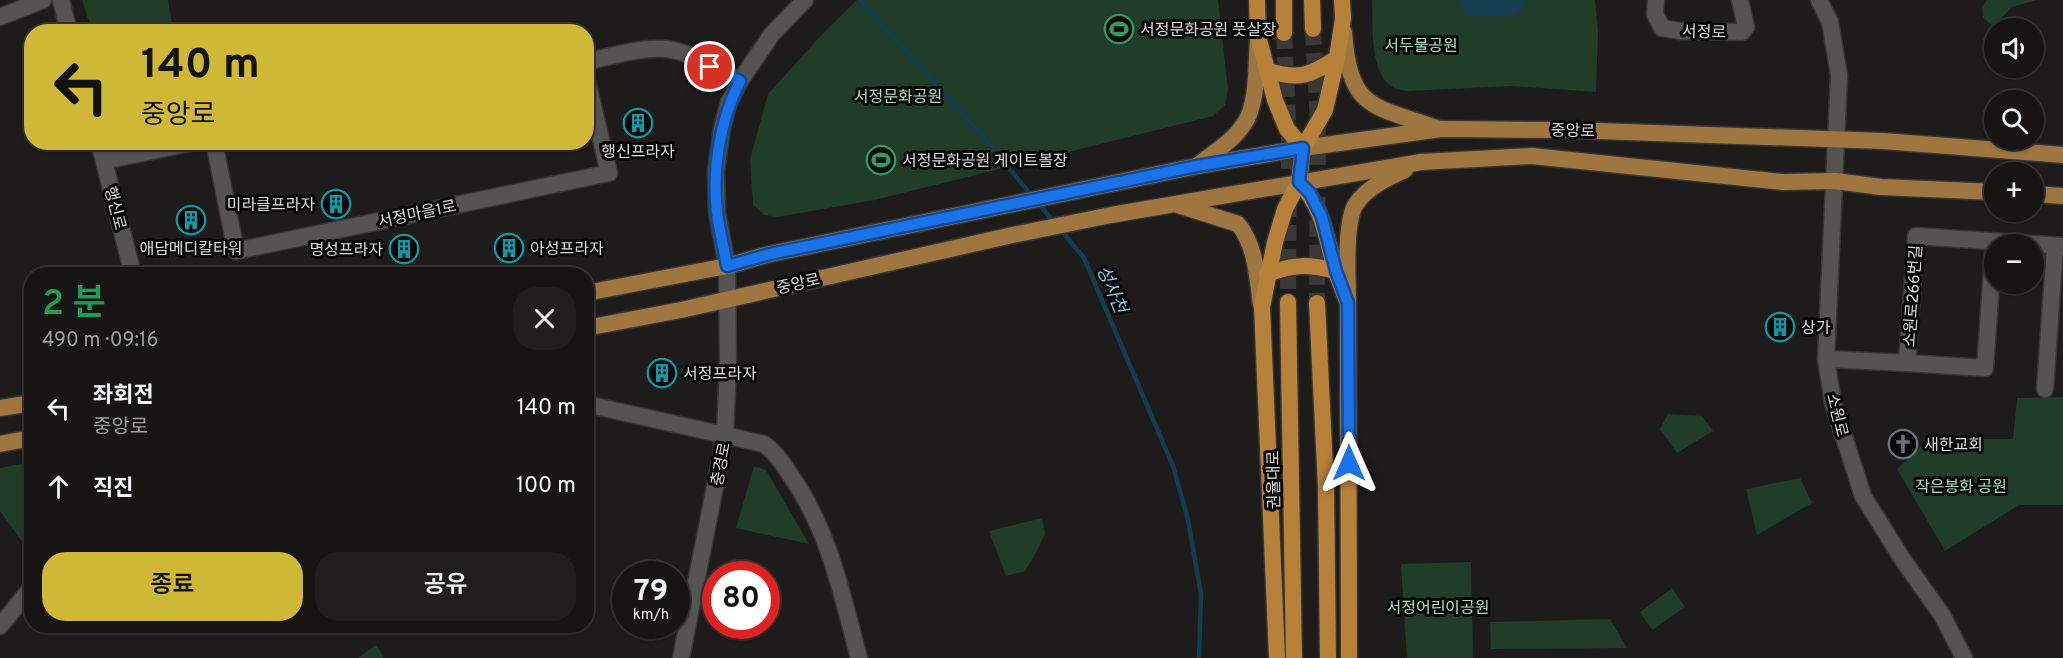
<!DOCTYPE html>
<html lang="ko">
<head>
<meta charset="utf-8">
<style>
  :root { --surface:#161514; --page:#1f1e1d; --text:#f1f3f6; --muted:#9e9fa0; --line:#353434; --accent:#d0b837 }
  body { margin:0; font-family:Overpass,"Noto Sans KR",sans-serif; background:var(--page); color:var(--text); height:100vh; display:flex; flex-direction:column; font-size:22px; white-space:nowrap }
  * { box-sizing:border-box; margin:0 }
  p { font-size:20px; color:var(--muted) }
  .icon { flex:none; width:33px; height:33px; fill:none; stroke:currentColor; stroke-width:2; stroke-linecap:round; stroke-linejoin:round }
  .map { position:relative; flex:1; overflow:hidden }
  .panel { position:absolute; left:24px; top:267px; width:570px; height:366px; display:flex; flex-direction:column; background:var(--surface); border-radius:24px; box-shadow:0 2px 4px #0004,0 0 0 2px var(--line) }
  .panel>* { flex:none }
  .banner { position:absolute; left:24px; top:24px; width:570px; height:126px; border-radius:24px; box-shadow:0 2px 4px #0004,0 0 0 2px var(--line); background:#d0b837; color:#111; overflow:hidden }
  .tools { position:absolute; left:1984px; top:18px; display:grid; gap:12px }
  .tools a { display:grid; place-items:center; width:60px; height:60px; border-radius:50%; background:var(--surface); box-shadow:0 2px 4px #0004,0 0 0 2px var(--line); font-size:30px }
  .speed { position:absolute; left:612px; top:561px; display:flex; gap:12px; font-size:30px; font-weight:700; text-align:center }
  .speed>* { display:grid; place-content:center; width:78px; height:78px; border-radius:50%; background:var(--surface); box-shadow:0 2px 4px #0004,0 0 0 2px var(--line); line-height:1 }
  .speed small { font-size:15px; font-weight:400 }
  .speed .limit { border:9px solid #d22; background:#fff; color:#111 }
  .pin { position:absolute; display:grid; place-items:center; width:51px; height:51px; color:#fff; margin:-26px; border:3px solid #fff; border-radius:50%; box-shadow:0 2px 6px #0007 }
  .me { position:absolute; width:66px; margin:-33px; rotate:0deg; stroke-linejoin:round; filter:drop-shadow(0 0 4px #0008) }
  .turn { display:flex; align-items:center; gap:21px; height:126px; padding:0 18px; font-size:27px }
  .turn .icon { width:78px; height:78px; stroke-width:2.5 }
  .turn b { display:block; font-size:42px; line-height:51px }
  .round { display:grid; place-items:center; flex:none; width:63px; height:63px; border-radius:24px; background:var(--page) }
  .overview { display:flex; align-items:center; justify-content:space-between; height:102px; padding:0 18px }
  h1 { font-size:36px; font-weight:600; line-height:45px; color:#1e9e55 }
  .cta { display:flex; gap:12px; margin-top:auto; padding:12px 18px }
  .cta a { flex:1; height:69px; border-radius:24px; background:var(--accent); color:#111; font-size:24px; font-weight:600; line-height:69px; text-align:center }
  .cta a+a { background:var(--page); color:var(--text) }
  ul { padding:0; list-style:none }
  li { display:flex; align-items:center; gap:18px; height:78px; padding:0 18px }
  li div { flex:1 }
  li b { display:block; font-size:22px }
  li em { font-style:normal }
  .map>svg:first-child { display:block }
  .green { fill:#1f3d28 }
  .water { fill:#143d4f }
  .lines { fill:none; stroke-linecap:round; stroke-linejoin:round }
  .stream { stroke:#143d4f; stroke-width:4.5 }
  .trunk-tunnel { stroke:#3a3937; stroke-width:16; stroke-dasharray:16 8; stroke-linecap:butt }
  .minor-casing { stroke:#373634; stroke-width:19 }
  .tertiary-casing { stroke:#373634; stroke-width:19 }
  .secondary-casing { stroke:#373634; stroke-width:19 }
  .primary-casing { stroke:#373634; stroke-width:19 }
  .trunk-casing { stroke:#373634; stroke-width:19 }
  .minor { stroke:#555452; stroke-width:16 }
  .tertiary { stroke:#555452; stroke-width:16 }
  .secondary { stroke:#555452; stroke-width:16 }
  .primary { stroke:#9f7640; stroke-width:16 }
  .trunk { stroke:#b8813a; stroke-width:16 }
  .route-casing { stroke:#114b97; stroke-width:15 }
  .route { stroke:#1a73e8; stroke-width:10 }
  .labels { text-anchor:middle; stroke-width:6; stroke-linejoin:round; paint-order:stroke }
  .poi-label { font-size:16px; fill:#dedddc; stroke:#070706; text-anchor:start }
  .street-label { font-size:16px; fill:#dedddc; stroke:#070706 }
  .park-label { font-size:16px; fill:#a6e0b5; stroke:#070706 }
  .water-label { font-size:18px; font-style:italic; fill:#84c8eb; stroke:#070706 }
</style>
</head>
<body>
<div class="map">
<svg width="2063" height="658" viewBox="0 0 2063 658">
  <rect width="100%" height="100%" fill="#1d1c1a"/>
  <!-- green -->
  <g class="green">
    <path d="M82 0H168L173 31H92Z"/>
    <path d="M857 0H1218L1228 89 1225 105 1213 116 875 200 777 217 765 215 753 205 750 159 768 94 825 31Z"/>
    <path d="M1372 0H1595L1598 30 1596 92 1512 86 1408 91C1404 90 1398 90 1394 88 1369 76 1373 23 1372 0Z"/>
    <path d="M1987 0H2037L2012 7 1993 27 1983 17 1982 7Z"/>
    <path d="M2063 397V505H2019L1945 551 1897 469 1933 435 1961 434V439H2013L2017 398Z"/>
    <path d="M1668 414 1702 416 1713 431 1677 453 1660 429Z"/>
    <path d="M31 462V534L23 543 0 511V468Z"/>
    <path d="M754 466 766 470 809 544 736 528Z"/>
    <path d="M1800 478 1812 503 1757 535 1746 489Z"/>
    <path d="M1042 518 1045 534 1036 553 1025 571 1006 576 989 531Z"/>
    <path d="M1471 562 1473 658H1407L1401 564Z"/>
    <path d="M1672 588 1685 607 1652 630 1640 612Z"/>
    <path d="M1610 619 1627 648 1491 649 1490 622Z"/>
    <path d="M376 645 384 658H358Z"/>
  </g>
  <!-- water -->
  <path class="water" d="M1457 0H1528L1513 17 1461 15 1465 11Z"/>
  <g class="lines">
    <!-- stream -->
    <g class="stream">
      <path d="M860 0 979 132 1032 196"/>
      <path d="M1038 203 1053 221"/>
      <path d="M1061 230 1084 258 1173 466 1188 520 1201 594 1199 658"/>
    </g>
    <!-- trunk-tunnel -->
    <g class="trunk-tunnel">
      <path d="M1313 29 1318 124 1317 303"/>
      <path d="M1284 33 1289 141 1288 302"/>
    </g>
    <!-- minor casing -->
    <g class="minor-casing">
      <g id="minor">
        <path d="M1656 0 1655 14 1662 28 1680 31 1742 32 1746 27 1740 0"/>
        <path d="M0 17 43 0"/>
        <path d="M214 142 236 251 609 173 586 77"/>
        <path d="M1826 359 1907 363 1916 236 2063 246"/>
        <path d="M1907 363 1985 368 1994 242"/>
        <path d="M2045 389 2055 246"/>
      </g>
    </g>
    <!-- tertiary casing -->
    <g class="tertiary-casing">
      <g id="tertiary">
        <path d="M586 62C612 56 640 47 666 49 690 51 718 71 740 81"/>
        <path d="M104 161 195 142"/>
        <path d="M586 404 764 444C776 453 783 464 791 476 829 530 842 595 859 658"/>
      </g>
    </g>
    <!-- secondary casing -->
    <g class="secondary-casing">
      <g id="secondary">
        <path d="M61 0 69 32"/>
        <path d="M1819 0 1830 22 1839 75 1826 359 1833 403 1863 496 1903 560 1942 615 1964 658"/>
        <path d="M99 142 133 274"/>
        <path d="M0 626 32 587"/>
        <path d="M681 658 725 436 728 362 727 266 717 212 716 171 722 128 729 102 740 81 772 34 805 0"/>
      </g>
    </g>
    <!-- primary casing -->
    <g class="primary-casing">
      <g id="primary">
        <path d="M1344 32C1350 110 1371 105 1437 128"/>
        <path d="M1198 165C1213 153 1233 141 1244 124 1258 105 1256 64 1258 40"/>
        <path d="M2034 194 2063 196"/>
        <path d="M1178 205 1238 224C1256 246 1257 277 1261 305"/>
        <path d="M586 293 727 266 770 254 1197 166 1303 148 1441 129 1570 130 1883 141 2063 155"/>
        <path d="M1348 302C1348 280 1344 222 1356 204 1367 187 1388 178 1405 170"/>
        <path d="M586 328 681 310 1008 236 1111 215 1421 162 1532 156 1783 182 1835 181 1881 187 1995 192"/>
        <path d="M0 408 32 403"/>
        <path d="M0 444 32 438"/>
      </g>
    </g>
    <!-- trunk casing -->
    <g class="trunk-casing">
      <g id="trunk">
        <path d="M1257 0 1258 36 1275 100 1287 129 1303 148"/>
        <path d="M1284 0V33"/>
        <path d="M1312 0 1313 29"/>
        <path d="M1268 71C1300 80 1309 76 1337 58"/>
        <path d="M1299 182C1324 208 1326 239 1336 272 1340 283 1344 293 1348 303L1349 658"/>
        <path d="M1267 274C1295 264 1308 264 1336 271"/>
        <path d="M1288 302 1294 658"/>
        <path d="M1317 303 1326 488 1328 658"/>
        <path d="M1277 658 1262 307 1275 242 1285 209 1299 182 1303 148 1325 110 1337 58 1343 18 1342 0"/>
      </g>
    </g>
    <!-- minor -->
    <use href="#minor" class="minor"/>
    <!-- tertiary -->
    <use href="#tertiary" class="tertiary"/>
    <!-- secondary -->
    <use href="#secondary" class="secondary"/>
    <!-- primary -->
    <use href="#primary" class="primary"/>
    <!-- trunk -->
    <use href="#trunk" class="trunk"/>
  </g>
  <g class="lines">
    <!-- route casing -->
    <g class="route-casing">
      <path id="route" d="M710 67 740 81C720 121 712 167 717 212 719 230 724 248 727 266L770 254 1197 166 1303 148 1299 182 1310 193 1322 217 1336 271 1348 303 1349 463"/>
    </g>
    <!-- route -->
    <use href="#route" class="route"/>
  </g>
  <!-- icons -->
  <defs>
    <g id="stadium-ring" transform="scale(1.5)"><circle r="9.5" fill="#070706" stroke="#2e9e5b" stroke-width="1.5"/><path d="M0-5a6.5 5 0 1 0 0 10a6.5 5 0 1 0 0-10ZM-3.5-1.8h7v3.6h-7Z" fill="#2e9e5b"/></g>
    <g id="building-ring" transform="scale(1.5)"><circle r="9.5" fill="#070706" stroke="#0f9aa8" stroke-width="1.5"/><path d="M-4-6H4V6H1V3H-1V6H-4ZM-2.5-4.3h1.7v1.8h-1.7ZM.8-4.3h1.7v1.8H.8ZM-2.5-1h1.7V.8h-1.7ZM.8-1h1.7V.8H.8Z" fill="#0f9aa8"/></g>
    <g id="church-ring" transform="scale(1.5)"><circle r="9.5" fill="#070706" stroke="#6b7280" stroke-width="1.5"/><path d="M-1.2-6h2.4v3.5h3.3v2.4h-3.3V6h-2.4V-.1h-3.3v-2.4h3.3Z" fill="#6b7280"/></g>
  </defs>
  <g fill-rule="evenodd">
    <use href="#stadium-ring" x="1119" y="29"/>
    <use href="#building-ring" x="638" y="123"/>
    <use href="#stadium-ring" x="881" y="160"/>
    <use href="#building-ring" x="336" y="204"/>
    <use href="#building-ring" x="191" y="220"/>
    <use href="#building-ring" x="509" y="248"/>
    <use href="#building-ring" x="404" y="249"/>
    <use href="#building-ring" x="1780" y="327"/>
    <use href="#building-ring" x="662" y="373"/>
    <use href="#church-ring" x="1903" y="444"/>
  </g>
  <g class="labels">
    <!-- poi labels -->
    <g class="poi-label">
      <text x="1140" y="35">서정문화공원 풋살장</text>
      <text x="638" y="157" text-anchor="middle">행신프라자</text>
      <text x="902" y="166">서정문화공원 게이트볼장</text>
      <text x="315" y="210" text-anchor="end">미라클프라자</text>
      <text x="191" y="254" text-anchor="middle">애담메디칼타워</text>
      <text x="530" y="254">아성프라자</text>
      <text x="383" y="255" text-anchor="end">명성프라자</text>
      <text x="1801" y="333">상가</text>
      <text x="683" y="379">서정프라자</text>
      <text x="1924" y="450">새한교회</text>
    </g>
    <!-- street labels -->
    <g class="street-label">
      <text transform="translate(1704 31) rotate(2)" y="6">서정로</text>
      <text transform="translate(1573 130) rotate(1)" y="6">중앙로</text>
      <text transform="translate(116 208) rotate(76)" y="6">행신로</text>
      <text transform="translate(417 213) rotate(-12)" y="6">서정마을1로</text>
      <text transform="translate(798 283) rotate(-13)" y="6">중앙로</text>
      <text transform="translate(1912 296) rotate(-86)" y="6">소원로266번길</text>
      <text transform="translate(1838 415) rotate(76)" y="6">소원로</text>
      <text transform="translate(720 464) rotate(-79)" y="6">충경로</text>
      <text transform="translate(1273 480) rotate(-91)" y="6">권율대로</text>
    </g>
    <!-- park labels -->
    <g class="park-label">
      <text x="1421" y="51">서두물공원</text>
      <text x="898" y="102">서정문화공원</text>
      <text x="1961" y="492">작은봉화 공원</text>
      <text x="1438" y="613">서정어린이공원</text>
    </g>
    <!-- water labels -->
    <g class="water-label">
      <text transform="translate(1112 289) rotate(67)" y="6">성사천</text>
    </g>
  </g>
</svg>
<div class="tools">
<a><svg class="icon" aria-label="sound" viewBox="0 0 24 24"><path d="M4 9h4l5-4v14l-5-4H4zM17 9q2 3 0 6"/></svg></a>
<a><svg class="icon" aria-label="search" viewBox="0 0 24 24"><circle cx="10" cy="10" r="6"/><path d="M15 15l6 6"/></svg></a>
<a>+</a>
<a>−</a>
</div>
<div class="speed"><div>79<small>km/h</small></div><div class="limit">80</div></div>
<div class="pin" style="left:710px;top:67px;background:#d93025"><svg class="icon" aria-label="arrive" viewBox="0 0 24 24"><path d="M6 21V4h12l-3 4 3 4H6"/></svg></div>
<svg class="me" style="left:1349px;top:463px" viewBox="-20 -20 40 40"><path d="M0-17L14 15 0 8-14 15z" fill="#1a73e8" stroke="#fff" stroke-width="4"/></svg>
<div class="banner">
<div class="turn"><svg class="icon" aria-label="left" viewBox="0 0 24 24"><path d="M17 20v-9H6M10 6l-5 5 5 5"/></svg><div><b>140 m</b>중앙로</div></div>
</div>
<section class="panel">
<div class="overview"><div><h1>2 분</h1><p>490 m · 09:16</p></div><a class="round"><svg class="icon" aria-label="close" viewBox="0 0 24 24"><path d="M6 6l12 12M18 6L6 18"/></svg></a></div>
<ul>
<li><svg class="icon" aria-label="left" viewBox="0 0 24 24"><path d="M17 20v-9H6M10 6l-5 5 5 5"/></svg><div><b>좌회전</b><p>중앙로</p></div><em>140 m</em></li>
<li><svg class="icon" aria-label="ahead" viewBox="0 0 24 24"><path d="M12 20V5M6 11l6-6 6 6"/></svg><div><b>직진</b></div><em>100 m</em></li>
</ul>
<div class="cta"><a>종료</a><a>공유</a></div>
</section>
</div>
</body>
</html>
